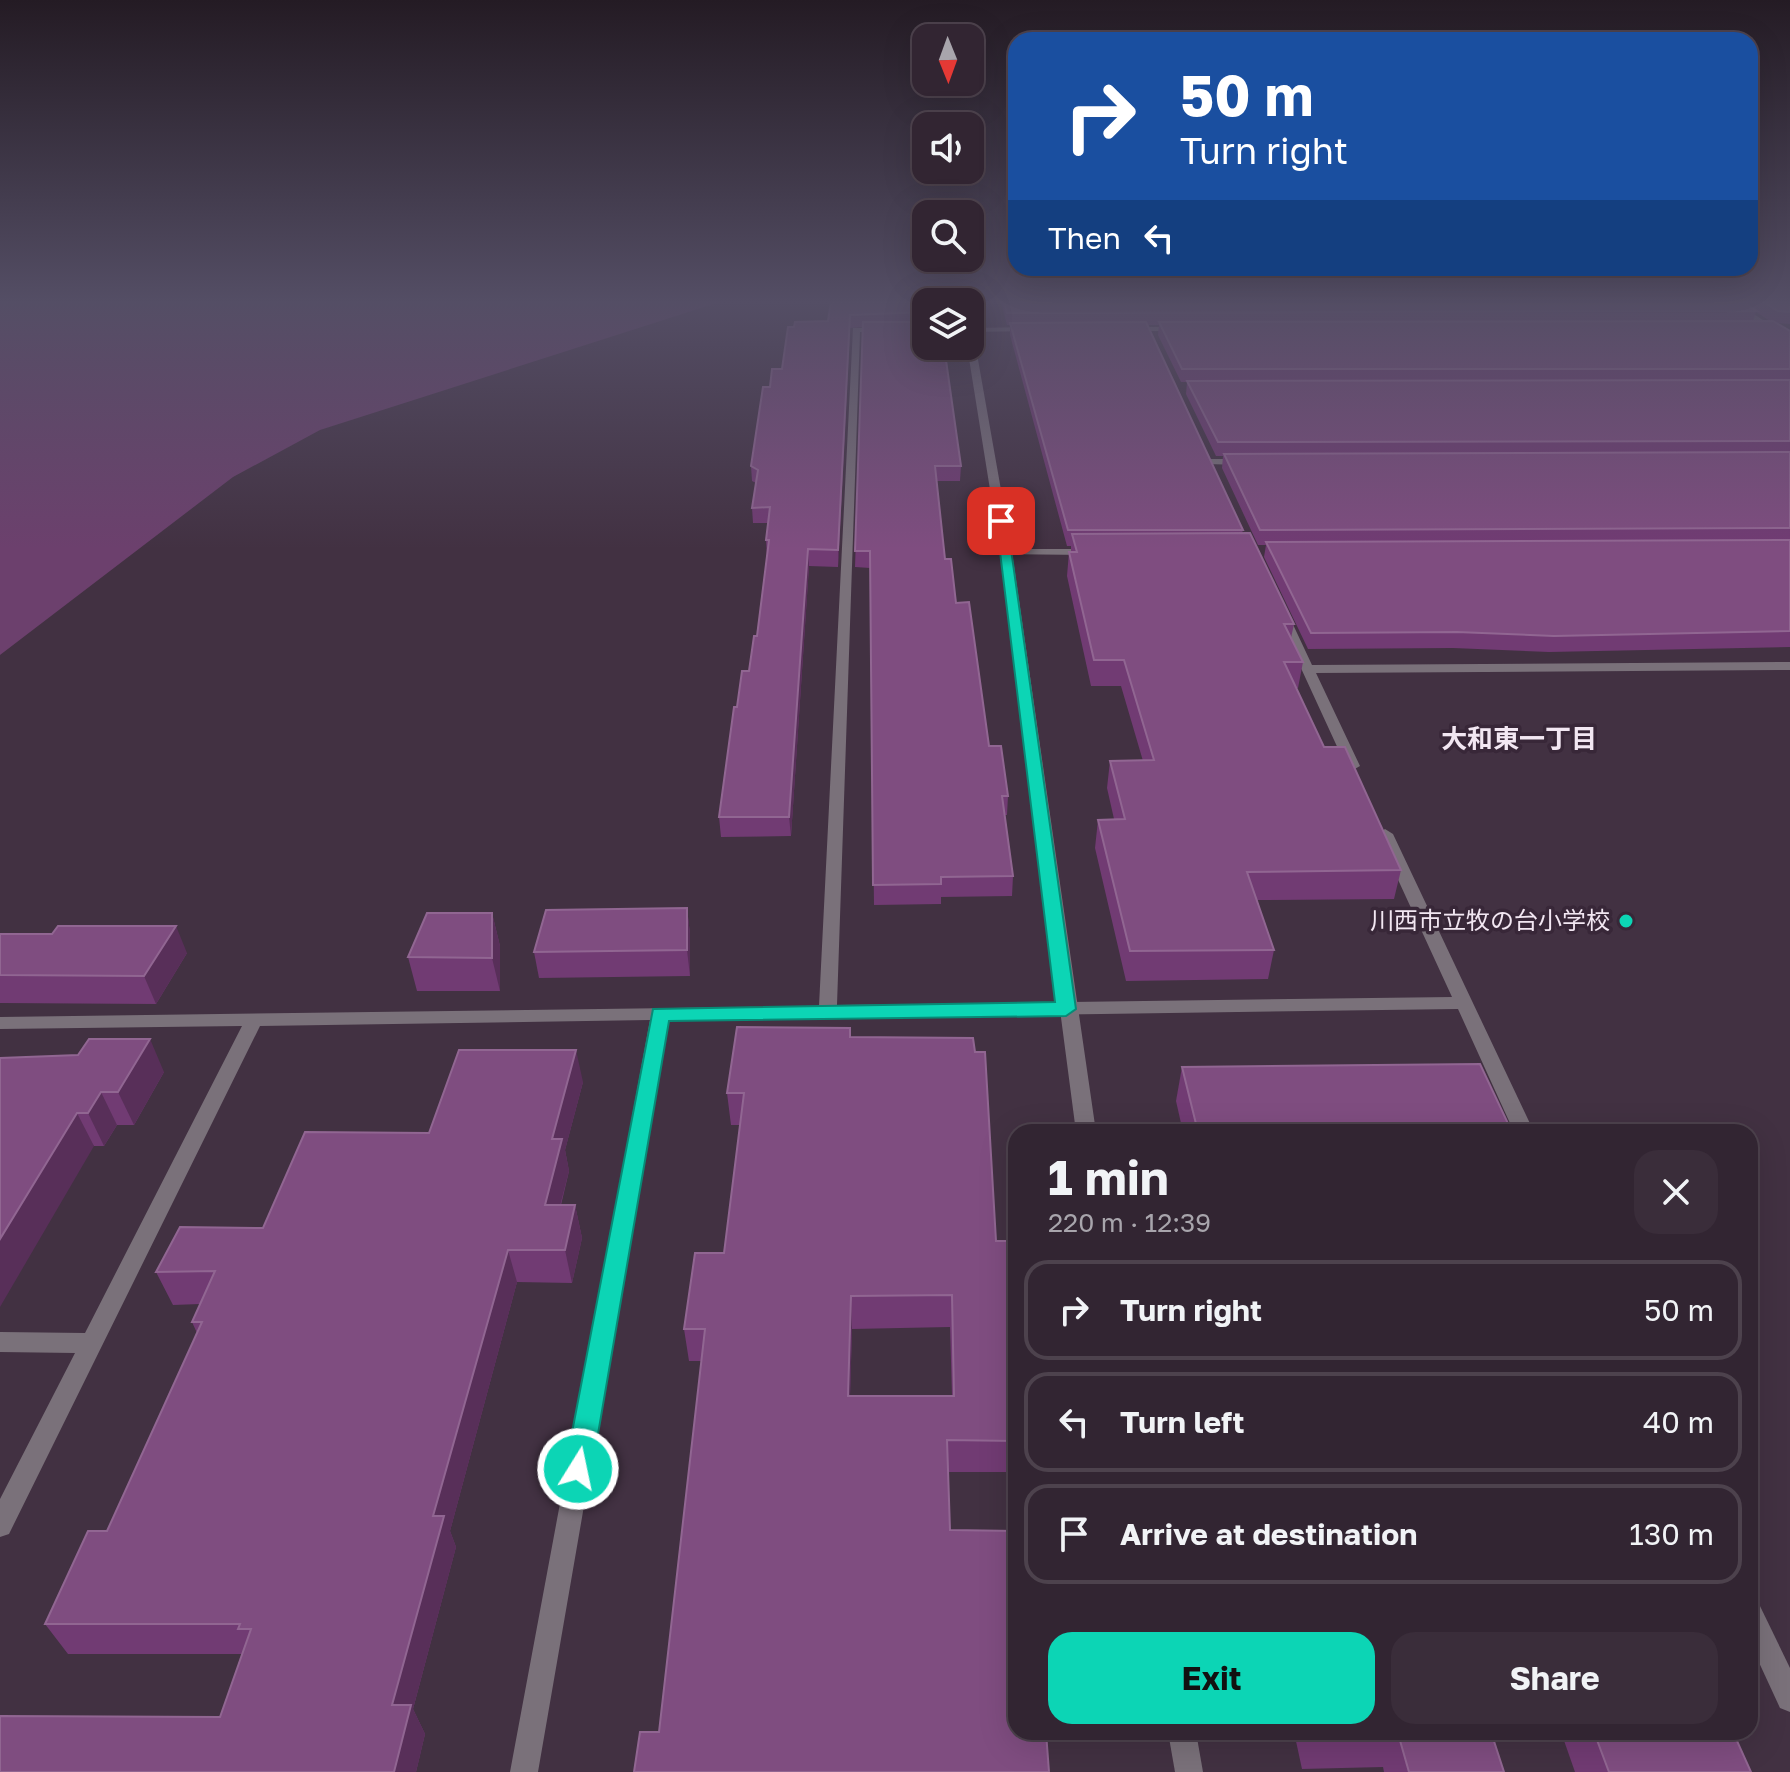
<!DOCTYPE html>
<html lang="en">
<head>
<meta charset="utf-8">
<style>
  :root { --surface:#322532; --page:#3a2d3a; --text:#f1f3f6; --muted:#a8a5ac; --line:#4d424d; --accent:#0cd5b5 }
  body { margin:0; font-family:"Golos Text","Noto Sans JP",sans-serif; background:var(--page); color:var(--text); height:100vh; display:flex; flex-direction:column; font-size:30px; white-space:nowrap }
  * { box-sizing:border-box; margin:0 }
  p { font-size:26px; color:var(--muted) }
  .icon { flex:none; width:44px; height:44px; fill:none; stroke:currentColor; stroke-width:2; stroke-linecap:round; stroke-linejoin:round }
  .map { position:relative; flex:1; overflow:hidden }
  .panel { position:absolute; left:1008px; top:1124px; width:750px; height:616px; display:flex; flex-direction:column; background:var(--surface); border-radius:24px; box-shadow:0 8px 32px #0002,0 0 0 2px var(--line) }
  .panel>* { flex:none }
  .hud { position:absolute; left:1008px; top:32px; width:750px; height:244px; border-radius:24px; box-shadow:0 8px 32px #0002,0 0 0 2px var(--line); background:#1a4fa0; color:#fff; overflow:hidden }
  .needle { width:52px; rotate:179deg }
  .buttons { position:absolute; left:912px; top:24px; display:grid; gap:16px }
  .buttons a { display:grid; place-items:center; width:72px; height:72px; border-radius:16px; background:var(--surface); box-shadow:0 8px 32px #0002,0 0 0 2px var(--line); font-size:40px }
  .pin { position:absolute; display:grid; place-items:center; width:68px; height:68px; color:#fff; margin:-34px; border-radius:16px; box-shadow:0 4px 12px #0006 }
  .me { position:absolute; width:88px; margin:-44px; rotate:10deg; stroke-linejoin:round; filter:drop-shadow(0 0 6px #0008) }
  .turn { display:flex; align-items:center; gap:28px; height:168px; padding:0 40px; font-size:36px }
  .turn .icon { width:104px; height:104px; stroke-width:2.5 }
  .turn b { display:block; font-size:56px; line-height:68px }
  .then { display:flex; align-items:center; height:76px; padding:0 40px; background:#0003; gap:16px; font-size:30px }
  .round { display:grid; place-items:center; flex:none; width:84px; height:84px; border-radius:24px; background:var(--page) }
  .head { display:flex; align-items:center; justify-content:space-between; height:136px; padding:0 40px }
  h1 { font-size:48px; font-weight:700; line-height:60px }
  .button { display:flex; gap:16px; margin-top:auto; padding:16px 40px }
  .button a { flex:1; height:92px; border-radius:24px; background:var(--accent); color:#111; font-size:32px; font-weight:700; line-height:92px; text-align:center }
  .button a+a { background:var(--page); color:var(--text) }
  ul { padding:0; list-style:none }
  li { display:flex; align-items:center; gap:24px; height:100px; margin:0 16px 12px; padding:0 24px; border:4px solid var(--line); border-radius:24px }
  li div { flex:1 }
  li b { display:block; font-size:30px }
  li em { font-style:normal }
  .map>svg:first-child { display:block }
  .green { fill:#6c406d }
  .lines { fill:none; stroke-linecap:round; stroke-linejoin:round }
  .minor { fill:#7a717a; fill-rule:evenodd }
  .tertiary { fill:#7a717a; fill-rule:evenodd }
  .wall { fill:#713b73; fill-rule:evenodd }
  .shaded-wall { fill:#582f59 }
  .building { fill:#7f4d80; stroke:#916692; stroke-width:2; fill-rule:evenodd }
  .route { fill:#0cd5b5; stroke:#088a76; stroke-width:2 }
  .poi-dot { fill:#0cd5b5; stroke:#382738; stroke-width:3 }
  .labels { text-anchor:middle; stroke-width:7; stroke-linejoin:round; paint-order:stroke }
  .poi-label { font-size:24px; fill:#f2e7f2; stroke:#382738; text-anchor:end }
  .neighbourhood-label { font-size:26px; font-weight:bold; fill:#f2e7f2; stroke:#382738 }
</style>
</head>
<body>
<div class="map">
<svg width="1790" height="1772" viewBox="0 0 1790 1772">
  <rect width="100%" height="100%" fill="#423142"/>
  <!-- green -->
  <path class="green" d="M0 301H723L320 430 233 477 0 655Z"/>
  <g class="lines">
    <!-- minor -->
    <g class="minor">
      <rect x="962" y="301" width="8" height="1"/>
      <path d="M1723 301H1733L1790 337V343Z"/>
      <path d="M853 328H926V332H860L837 1005 1452 997 1377 834 1385 829 1393 834 1534 1132H1514L1458 1009 668 1020 538 1772H510L650 1020 260 1026 9 1534 0 1537V1499L75 1353 0 1352V1332L85 1333 242 1026 0 1029V1017L819 1006Z"/>
      <path d="M1210 459H1244L1249 462 1244 465 1206 464V460Z"/>
      <path d="M1006 549H1088L1094 552 1088 555 1002 554V550Z"/>
      <path d="M1283 612 1289 616 1312 665 1790 662V670L1316 673 1360 766 1353 770 1346 766 1277 616Z"/>
      <path d="M1750 1600 1759 1604 1790 1668V1712L1780 1708 1750 1643Z"/>
    </g>
    <!-- tertiary -->
    <g class="tertiary">
      <path d="M1031 327 1028 331 970 332V328Z"/>
      <path d="M1125 327H1180L1184 329 1180 331H1128Z"/>
      <path d="M970 335 974 337 1012 552 1096 1132H1076L1000 552 967 346H970Z"/>
      <path d="M1168 1732H1196L1203 1772H1175Z"/>
    </g>
  </g>
  <!-- wall -->
  <g class="wall">
    <path d="M831 301 926 302V346L961 466 960 481H937L945 559 956 603 989 746 1008 796 1007 815H1005L1013 876 1012 896 941 897V904L874 905 870 568 855 567 863 327 850 328 838 567 809 566 791 836 721 837 719 817 737 707 749 671 757 636 767 557 766 540 768 523H753L752 508 756 483 752 481 751 466 770 387 782 369 794 327 828 321Z"/>
    <path d="M1001 301H1790V324L1777 323 1790 331V647L1549 652 1453 648 1308 649 1264 557 1266 545H1258L1222 468 1223 456H1216L1186 394 1187 382H1181L1158 335 1159 325H1148L1243 530 1242 533 1294 624 1291 638 1303 662 1298 688H1296L1324 747 1401 870 1394 899 1257 900 1274 950 1268 979 1126 981 1095 848 1098 820 1114 819 1107 788 1110 761H1143L1121 686H1091L1067 576 1069 552H1071V546H1067L1010 335V325H1007ZM1756 312 1770 321H1753Z"/>
    <path d="M687 908 690 934V976L539 978 534 952Z"/>
    <path d="M492 913 500 946V991H417L408 957Z"/>
    <path d="M0 934H52L187 953 156 1004 0 1003Z"/>
    <path d="M850 1028V1037L996 1241H1016V1472H948L659 1732 702 1361H689L684 1329 724 1253 740 1125H731L727 1093ZM950 1327 952 1396H850L852 1329Z"/>
    <path d="M0 1058 164 1072 134 1125H117L104 1146H94Z"/>
    <path d="M1182 1067 1512 1132H1183L1176 1101Z"/>
    <path d="M583 1082 565 1150 569 1171 561 1205H575L582 1238 572 1283 517 1282 450 1531 456 1547 413 1709 425 1734 416 1772H0L220 1717 242 1654H68L45 1624 107 1531 197 1333 192 1322 200 1304 173 1305 156 1272 263 1228 429 1133Z"/>
    <path d="M1294 1732H1491L1504 1772H1384L1383 1767 1302 1769Z"/>
    <path d="M1561 1732H1733L1751 1772H1575Z"/>
  </g>
  <!-- shaded-wall -->
  <g class="shaded-wall">
    <path d="M850 315V328L838 567V550Z"/>
    <path d="M808 549 809 566 791 836 789 817Z"/>
    <path d="M687 908 690 934V976L687 950Z"/>
    <path d="M492 913 500 946V991L492 958Z"/>
    <path d="M176 926 187 953 156 1004 144 976Z"/>
    <path d="M150 1039 164 1072 134 1125 118 1092Z"/>
    <path d="M576 1050 583 1082 565 1150 569 1171 552 1237 545 1205 552 1139Z"/>
    <path d="M101 1092 117 1125 104 1146 88 1113Z"/>
    <path d="M77 1113 94 1146 0 1307V1239Z"/>
    <path d="M575 1205 582 1238 572 1283 565 1250Z"/>
    <path d="M508 1250 517 1282 450 1531 456 1547 413 1709 425 1734 416 1772H394L392 1705 433 1516Z"/>
    <path d="M851 1296 852 1329 849 1428 848 1396Z"/>
  </g>
  <!-- building -->
  <g class="building">
    <path d="M831 301 938 302H926V312L850 315 838 550 808 549 789 817H719L734 707H737L742 671H749L754 636H757L769 540H766L770 507 752 508 758 470 751 466 763 387H770L772 369H782L788 327H794L795 322 828 321Z"/>
    <path d="M1004 301H1741L1757 311 1007 313Z"/>
    <path d="M1762 301H1790V312L1778 311Z"/>
    <path d="M1773 321 1790 331V369H1182L1159 322Z"/>
    <path d="M863 322H926V346H944L961 466H935L945 559H951L956 603 969 602 989 746H1001L1008 796H1002L1013 876 941 877V884L873 885 870 551H855Z"/>
    <path d="M1146 322 1243 530H1068L1010 323Z"/>
    <path d="M1790 380V441L1218 442 1187 381Z"/>
    <path d="M1790 452V528L1260 530 1224 454Z"/>
    <path d="M1250 533 1294 624H1284L1303 662H1284L1324 747H1345L1401 870 1247 872 1274 950 1130 951 1098 820 1125 819 1110 761 1154 760 1124 660H1094L1069 552H1077L1072 534Z"/>
    <path d="M1790 540V631L1554 636 1457 632 1311 633 1266 542Z"/>
    <path d="M687 908V950L534 952 546 910Z"/>
    <path d="M427 913H492V958L408 957Z"/>
    <path d="M58 926H176L144 976 0 975V934H52Z"/>
    <path d="M737 1027 850 1028V1037L973 1038 975 1052H985L996 1241H1016V1441L947 1440 950 1530 1016 1531V1732H1046L1049 1772H634L640 1732H659L705 1329H684L695 1253H724L744 1093H727ZM952 1295 954 1396H848L851 1296Z"/>
    <path d="M89 1039H150L118 1092H101L88 1113H77L0 1239V1058L78 1055Z"/>
    <path d="M459 1050H576L552 1139H562L545 1205H575L565 1250H508L433 1516H444L392 1705H411L394 1772H0V1716L220 1717 251 1629H238L240 1624H45L88 1531H107L202 1322H192L215 1271 156 1272 180 1227 263 1228 305 1132 429 1133Z"/>
    <path d="M1480 1064 1512 1132H1198L1182 1067Z"/>
    <path d="M1314 1732H1491L1504 1772H1409L1399 1737 1315 1738Z"/>
    <path d="M1594 1732H1733L1751 1772H1609Z"/>
  </g>
  <!-- sky -->
  <linearGradient id="sky" x2="0" y2="1"><stop stop-color="#241b24"/><stop offset="0.55" stop-color="#544e65"/><stop offset="1" stop-color="#544e65" stop-opacity="0"/></linearGradient>
  <rect width="1790" height="549" fill="url(#sky)"/>
  <!-- route -->
  <path class="route" d="M996 519 1007 521 1076 1009 1066 1016 669 1021 592 1469 588 1478 578 1482 569 1478 565 1469 653 1009 1055 1002Z"/>
  <!-- markers -->
  <circle class="poi-dot" cx="1626" cy="921" r="8"/>
  <g class="labels">
    <!-- poi labels -->
    <g class="poi-label">
      <text x="1610" y="929">川西市立牧の台小学校</text>
    </g>
    <!-- neighbourhood labels -->
    <g class="neighbourhood-label">
      <text x="1519" y="748">大和東一丁目</text>
    </g>
  </g>
</svg>
<div class="buttons">
<a><svg class="needle" viewBox="-14 -14 28 28"><path d="M0-13l5 13h-10z" fill="#e53935"/><path d="M0 13l5-13h-10z" fill="#a8a5ac"/></svg></a>
<a><svg class="icon" aria-label="sound" viewBox="0 0 24 24"><path d="M4 9h4l5-4v14l-5-4H4zM17 9q2 3 0 6"/></svg></a>
<a><svg class="icon" aria-label="search" viewBox="0 0 24 24"><circle cx="10" cy="10" r="6"/><path d="M15 15l6 6"/></svg></a>
<a><svg class="icon" aria-label="layers" viewBox="0 0 24 24"><path d="M12 4l9 5-9 5-9-5zM3 14l9 5 9-5"/></svg></a>
</div>
<div class="pin" style="left:1001px;top:521px;background:#d93025"><svg class="icon" aria-label="arrive" viewBox="0 0 24 24"><path d="M6 21V4h12l-3 4 3 4H6"/></svg></div>
<svg class="me" style="left:578px;top:1469px" viewBox="-20 -20 40 40"><circle r="17" fill="#0cd5b5" stroke="#fff" stroke-width="3"/><path d="M0-11L8 9 0 5-8 9z" fill="#fff"/></svg>
<div class="hud">
<div class="turn"><svg class="icon" aria-label="right" viewBox="0 0 24 24"><path d="M7 20v-9h11M14 6l5 5-5 5"/></svg><div><b>50 m</b>Turn right</div></div>
<div class="then">Then<svg class="icon" aria-label="left" viewBox="0 0 24 24"><path d="M17 20v-9H6M10 6l-5 5 5 5"/></svg></div>
</div>
<section class="panel">
<div class="head"><div><h1>1 min</h1><p>220 m · 12:39</p></div><a class="round"><svg class="icon" aria-label="close" viewBox="0 0 24 24"><path d="M6 6l12 12M18 6L6 18"/></svg></a></div>
<ul>
<li><svg class="icon" aria-label="right" viewBox="0 0 24 24"><path d="M7 20v-9h11M14 6l5 5-5 5"/></svg><div><b>Turn right</b></div><em>50 m</em></li>
<li><svg class="icon" aria-label="left" viewBox="0 0 24 24"><path d="M17 20v-9H6M10 6l-5 5 5 5"/></svg><div><b>Turn left</b></div><em>40 m</em></li>
<li><svg class="icon" aria-label="arrive" viewBox="0 0 24 24"><path d="M6 21V4h12l-3 4 3 4H6"/></svg><div><b>Arrive at destination</b></div><em>130 m</em></li>
</ul>
<div class="button"><a>Exit</a><a>Share</a></div>
</section>
</div>
</body>
</html>
